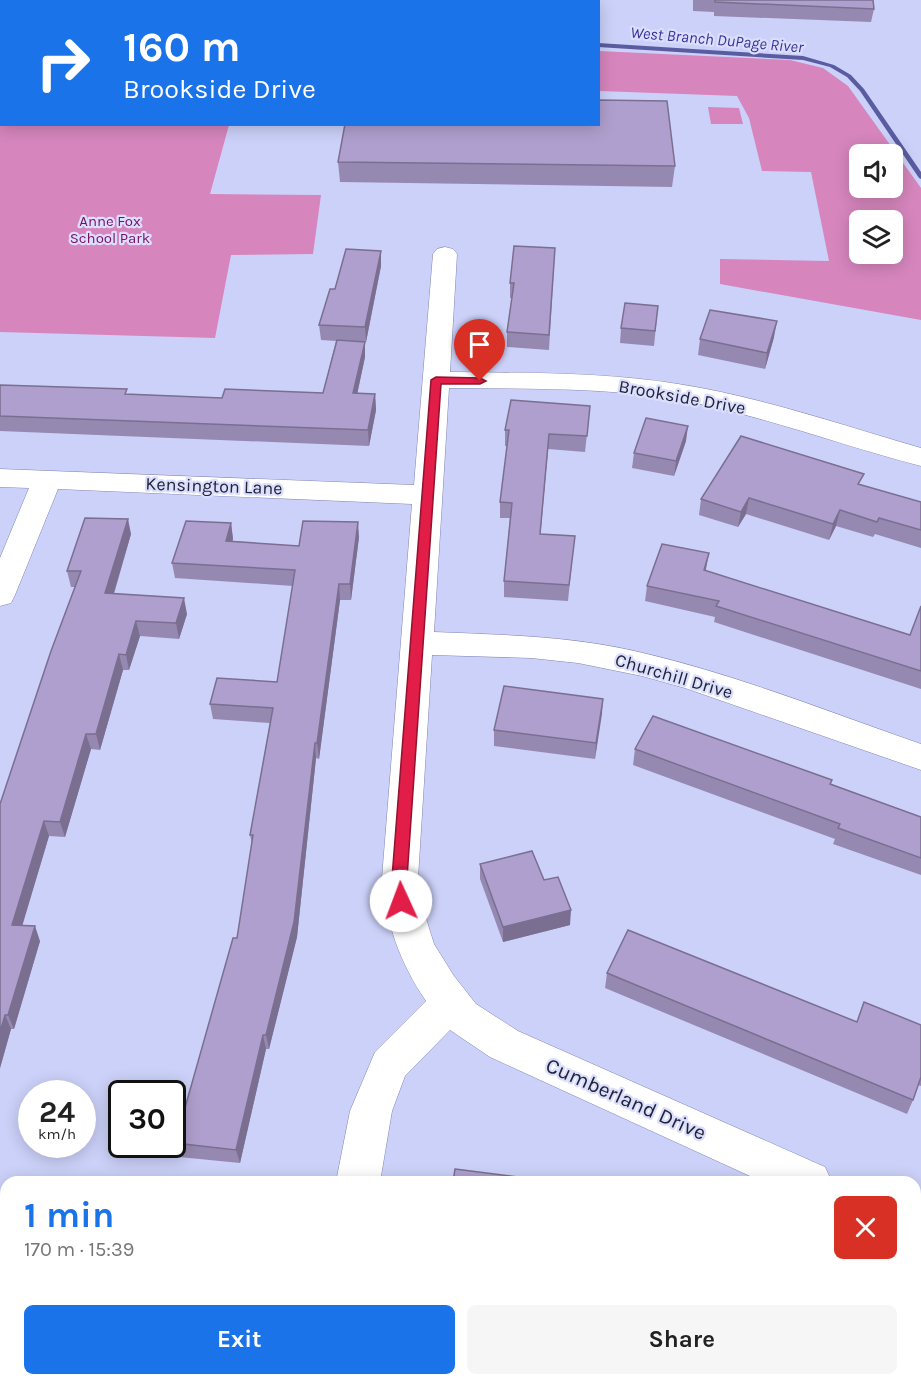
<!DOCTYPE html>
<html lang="en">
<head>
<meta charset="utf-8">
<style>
  :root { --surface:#fff; --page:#f6f6f6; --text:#222; --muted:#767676; --accent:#1a73e8 }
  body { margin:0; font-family:Karla,sans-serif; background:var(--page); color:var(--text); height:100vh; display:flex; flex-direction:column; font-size:22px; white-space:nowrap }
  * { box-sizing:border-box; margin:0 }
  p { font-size:20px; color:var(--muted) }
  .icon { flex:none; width:33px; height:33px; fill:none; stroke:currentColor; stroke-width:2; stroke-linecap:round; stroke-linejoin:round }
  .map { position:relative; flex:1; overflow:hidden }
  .drawer { position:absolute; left:0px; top:1176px; width:921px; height:210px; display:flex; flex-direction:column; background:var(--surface); border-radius:18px 18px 0 0; box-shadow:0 3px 15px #0003 }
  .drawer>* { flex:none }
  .guide { position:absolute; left:0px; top:0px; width:600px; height:126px; box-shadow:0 3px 15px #0003; background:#1a73e8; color:#fff; overflow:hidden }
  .fabs { position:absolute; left:849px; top:144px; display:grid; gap:12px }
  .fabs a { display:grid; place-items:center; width:54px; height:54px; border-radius:9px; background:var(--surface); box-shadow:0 3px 15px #0003; font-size:30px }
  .speed { position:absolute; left:18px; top:1080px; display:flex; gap:12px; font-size:30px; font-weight:700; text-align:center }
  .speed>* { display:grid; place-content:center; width:78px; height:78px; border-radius:50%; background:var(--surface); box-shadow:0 3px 15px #0003; line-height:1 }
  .speed small { font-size:15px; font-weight:400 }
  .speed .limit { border:3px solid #111; border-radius:9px; background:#fff; color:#111 }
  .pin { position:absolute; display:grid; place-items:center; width:51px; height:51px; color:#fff; margin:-62px -26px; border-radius:50% 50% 50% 0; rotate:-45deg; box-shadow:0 0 6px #0007 }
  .pin .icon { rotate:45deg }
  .me { position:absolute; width:66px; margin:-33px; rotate:358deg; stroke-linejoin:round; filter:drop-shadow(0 0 4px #0008) }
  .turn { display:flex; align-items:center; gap:21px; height:126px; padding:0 24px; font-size:27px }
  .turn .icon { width:78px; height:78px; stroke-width:2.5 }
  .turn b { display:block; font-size:42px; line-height:51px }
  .round { display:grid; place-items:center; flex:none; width:63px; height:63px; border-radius:9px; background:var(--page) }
  .overview { display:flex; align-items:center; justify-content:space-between; height:102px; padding:0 24px }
  h1 { font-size:36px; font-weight:700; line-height:45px; color:var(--accent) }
  .button { display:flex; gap:12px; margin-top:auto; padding:12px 24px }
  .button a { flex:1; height:69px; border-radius:9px; background:var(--accent); color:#fff; font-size:24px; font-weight:700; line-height:69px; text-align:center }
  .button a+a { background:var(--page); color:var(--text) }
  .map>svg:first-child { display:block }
  .green { fill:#d686bd; fill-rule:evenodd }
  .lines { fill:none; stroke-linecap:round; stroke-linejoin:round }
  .stream { fill:#595ca0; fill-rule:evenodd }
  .minor-casing { stroke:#8085b3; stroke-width:1 }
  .minor { fill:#fff; fill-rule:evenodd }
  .wall { fill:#9689b1 }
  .shaded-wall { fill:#7a6f90 }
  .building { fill:#af9fce; stroke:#7a6f90; stroke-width:1.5 }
  .route { fill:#e11d48; stroke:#92132f; stroke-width:1.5 }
  .labels { text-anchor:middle; stroke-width:4.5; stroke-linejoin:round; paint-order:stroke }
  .far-park-label { font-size:15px; fill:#7c0d64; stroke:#dbdffd }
  .far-water-label { font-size:16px; font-style:italic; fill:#3a319b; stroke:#dbdffd }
  .street-label { font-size:18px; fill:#222336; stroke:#dbdffd }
  .near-street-label { font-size:21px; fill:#222336; stroke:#dbdffd }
</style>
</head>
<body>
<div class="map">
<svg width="921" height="1386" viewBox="0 0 921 1386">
  <rect width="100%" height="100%" fill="#ccd1f9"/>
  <!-- green -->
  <g class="green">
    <path d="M0 0 109 1 2 2V124L229 125 210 194 321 195 313 254 231 255 215 338 0 332Z"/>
    <path d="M599 51 790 60 823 68 848 86 921 188V320L720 284V259L829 261 811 172 762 171 749 118 737 96 599 91ZM892 154V188H860V154ZM892 220V254H860V220Z"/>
    <path d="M708 107 739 108 743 124H711Z"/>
  </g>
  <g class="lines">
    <!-- stream -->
    <g class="stream">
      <path d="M113 0H119L121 2H114Z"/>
      <path d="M598 43 803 56 834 65 851 75 864 89 921 172V179L919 178 860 91 847 77 830 67 803 60 598 47Z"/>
    </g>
    <!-- minor casing -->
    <g class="minor-casing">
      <g id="minor">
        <path d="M445 247 453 249 457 254 450 372C526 373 602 372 678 384 761 397 841 425 921 448V466C840 445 762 415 680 400 604 387 526 389 449 388L434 632C504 635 574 636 643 653 737 675 829 712 921 744V770L685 688 642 676 578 663 531 658 432 655 418 878 424 912 434 944 454 976 476 1004 518 1031 825 1167 832 1182H763L490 1057 450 1030 405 1076 392 1111 380 1182H336L350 1111 375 1052 426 1001C400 963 386 923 382 878L412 504 58 489 15 595 11 603 0 606V558L29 488 0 487V469L414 485 433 254 437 249Z"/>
        <path d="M915 1207 921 1210V1254L915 1251Z"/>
        <path d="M298 1380H346L345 1386H297Z"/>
      </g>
    </g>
    <!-- minor -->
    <use href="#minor" class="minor"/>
  </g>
  <!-- wall -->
  <g class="wall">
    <path d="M693 0H873L874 9 871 22 714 16V12L693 11Z"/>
    <path d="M338 162 675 166 672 187 340 182Z"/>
    <path d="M555 248 549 350 507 347V332L512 298H510V283Z"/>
    <path d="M381 266 366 342H365V357L357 394H375L376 410 369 446 0 431V385L128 394 222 398 323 393 336 341 321 340 319 325 335 289Z"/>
    <path d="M658 306 654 346 620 343 621 328Z"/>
    <path d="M774 337 765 369 698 355 700 339Z"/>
    <path d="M590 406 585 452 548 449 540 534 573 552 568 601 504 597V581L510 518H500V502L507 446H505V430Z"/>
    <path d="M686 441 674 476 632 468 634 453Z"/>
    <path d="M861 485 921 502V548L875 534 873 537 836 526 829 540 746 514 738 527 699 515 701 499Z"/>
    <path d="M231 523 233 539 232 541 299 546 359 537 351 600H340L319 759 316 758 297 937 269 1049H266L240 1163 179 1157 175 1143 237 938 252 844 250 835 270 723 213 719 210 704 277 682 293 586 175 578 172 563Z"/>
    <path d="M131 534 114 594 187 614 179 639 140 636 129 670H123L100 750 91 749 65 837 49 836 22 925 40 941 14 1029H11L0 1068V804L75 587H71L67 571Z"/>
    <path d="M706 571 910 635 921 606V689L714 622 715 617 645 601 647 586Z"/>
    <path d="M603 699 595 759 494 746V730Z"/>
    <path d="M635 749 832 780 831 784 921 817V875L833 844 835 839 633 765Z"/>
    <path d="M480 864 544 880 570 925 503 942 480 879Z"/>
    <path d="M607 973 857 1022 921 1025V1086L918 1085 913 1100 907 1114 605 988Z"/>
    <path d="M0 1237 6 1238V1324H0Z"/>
    <path d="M808 1380H915L921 1386H820Z"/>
  </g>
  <!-- shaded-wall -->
  <g class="shaded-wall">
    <path d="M381 251V266L366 342 365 327Z"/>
    <path d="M777 321 774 337 765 369 767 353Z"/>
    <path d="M365 342V357L354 409 353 393Z"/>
    <path d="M375 394 376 410 369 446 368 430Z"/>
    <path d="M688 426 686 441 674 476 676 461Z"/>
    <path d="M549 434 548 449 539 550 540 534Z"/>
    <path d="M749 498 746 514 738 527 741 512Z"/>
    <path d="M840 510 836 526 829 540 833 524Z"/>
    <path d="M128 519 131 534 109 609 105 593Z"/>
    <path d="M358 522 359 537 351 600 350 584Z"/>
    <path d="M231 523 233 539 228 556 226 541Z"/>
    <path d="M709 553 706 569 701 586 704 570Z"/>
    <path d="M339 584 340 600 319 759 317 743Z"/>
    <path d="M184 598 187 614 179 639 176 623Z"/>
    <path d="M136 621 140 636 129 670 126 655Z"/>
    <path d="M119 654 123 670 100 750 96 734Z"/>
    <path d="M603 699 602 714 595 759 596 743Z"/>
    <path d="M86 734 91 749 65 837 60 822Z"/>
    <path d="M315 743 316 758 297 937 269 1049 266 1035Z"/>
    <path d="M44 821 49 836 18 940 12 925Z"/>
    <path d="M571 910 570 925 503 942V927Z"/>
    <path d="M35 926 40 941 14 1029 8 1015Z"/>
    <path d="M5 1015 11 1029 0 1068V1032Z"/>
    <path d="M263 1035 266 1049 240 1163 236 1150Z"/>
  </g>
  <!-- building -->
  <g class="building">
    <path d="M715 0H873L874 9 715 2Z"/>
    <path d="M598 100 667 101 675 166 338 162 345 124H598Z"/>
    <path d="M514 246 555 248 549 335 507 332 514 283H510Z"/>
    <path d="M346 249 381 251 365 327 319 325 330 289H335Z"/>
    <path d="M625 303 658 306 655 331 621 328Z"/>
    <path d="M710 310 777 321 767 353 700 339Z"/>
    <path d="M337 340 365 342 353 393 375 394 368 430 0 416V385L127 389 125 394 222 398 225 389 323 393Z"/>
    <path d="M511 400 590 406 587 436 549 434 540 534 575 536 569 585 504 581 512 503 500 502 509 430H505Z"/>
    <path d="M646 418 688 426 676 461 634 453Z"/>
    <path d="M741 436 864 474 858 484 921 502V530L879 518 877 522 840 510 833 524 749 498 741 512 701 499Z"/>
    <path d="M85 518 128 519 105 593 184 598 176 623 136 621 126 655 119 654 96 734H86L60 822 44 821 12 925 35 926 8 1015H5L0 1032V804L51 651 81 571H67Z"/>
    <path d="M186 521 231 523 226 541 299 546 303 521 358 522 350 584H339L317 743H315L294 922 266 1035H263L236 1150 175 1143 233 938H237L253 835H250L273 708 210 704 217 678 277 682 295 570 172 563Z"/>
    <path d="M662 544 709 553 704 570 910 635 921 606V671L716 606 719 601 647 586Z"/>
    <path d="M504 686 603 699 596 743 494 730Z"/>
    <path d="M653 716 832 780 830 784 921 817V858L838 828 840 824 635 749Z"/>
    <path d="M532 851 544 880 558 877 571 910 503 927 480 864Z"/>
    <path d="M628 930 857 1022 864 1002 921 1025V1077L913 1100 607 973Z"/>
    <path d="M455 1169 517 1177 516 1182H453Z"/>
    <path d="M0 1237 6 1238V1308H0Z"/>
    <path d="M915 1356 921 1359V1386H849L837 1380H915Z"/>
    <path d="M478 1383 500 1386H478Z"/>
  </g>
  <!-- route -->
  <path class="route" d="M436 377 480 378 486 381 480 384H441L407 878 409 901 407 905 401 907 396 905 392 878 431 380Z"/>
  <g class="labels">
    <!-- far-park labels -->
    <g class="far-park-label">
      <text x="110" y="226">Anne Fox<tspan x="110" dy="17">School Park</tspan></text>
    </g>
    <!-- far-water labels -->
    <g class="far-water-label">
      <text transform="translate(717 39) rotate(5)" y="6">West Branch DuPage River</text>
    </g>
    <!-- street labels -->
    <g class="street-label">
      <text transform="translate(682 397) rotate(10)" y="6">Brookside Drive</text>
      <text transform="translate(214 486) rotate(2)" y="6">Kensington Lane</text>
      <text transform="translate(674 676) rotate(16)" y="6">Churchill Drive</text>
    </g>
    <!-- near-street labels -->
    <g class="near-street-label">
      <text transform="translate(626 1099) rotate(24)" y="7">Cumberland Drive</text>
    </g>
  </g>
</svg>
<div class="fabs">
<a><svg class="icon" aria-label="sound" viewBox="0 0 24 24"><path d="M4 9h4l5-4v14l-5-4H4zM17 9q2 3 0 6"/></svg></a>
<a><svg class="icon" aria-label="layers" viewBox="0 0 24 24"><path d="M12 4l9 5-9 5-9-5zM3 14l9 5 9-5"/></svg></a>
</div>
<div class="speed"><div>24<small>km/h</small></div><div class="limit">30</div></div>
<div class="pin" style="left:480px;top:381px;background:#d93025"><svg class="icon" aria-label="arrive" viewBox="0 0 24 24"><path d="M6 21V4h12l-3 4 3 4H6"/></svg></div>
<svg class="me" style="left:401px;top:901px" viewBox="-20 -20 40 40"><circle r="19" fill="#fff"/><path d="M0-13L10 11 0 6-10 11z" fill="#e11d48"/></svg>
<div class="guide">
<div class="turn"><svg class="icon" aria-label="right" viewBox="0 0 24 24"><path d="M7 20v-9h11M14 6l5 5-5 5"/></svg><div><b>160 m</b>Brookside Drive</div></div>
</div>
<section class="drawer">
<div class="overview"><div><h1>1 min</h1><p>170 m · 15:39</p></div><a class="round" style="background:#d93025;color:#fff"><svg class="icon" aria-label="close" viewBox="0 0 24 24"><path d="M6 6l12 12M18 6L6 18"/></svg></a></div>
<div class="button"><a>Exit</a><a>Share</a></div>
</section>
</div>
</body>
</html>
